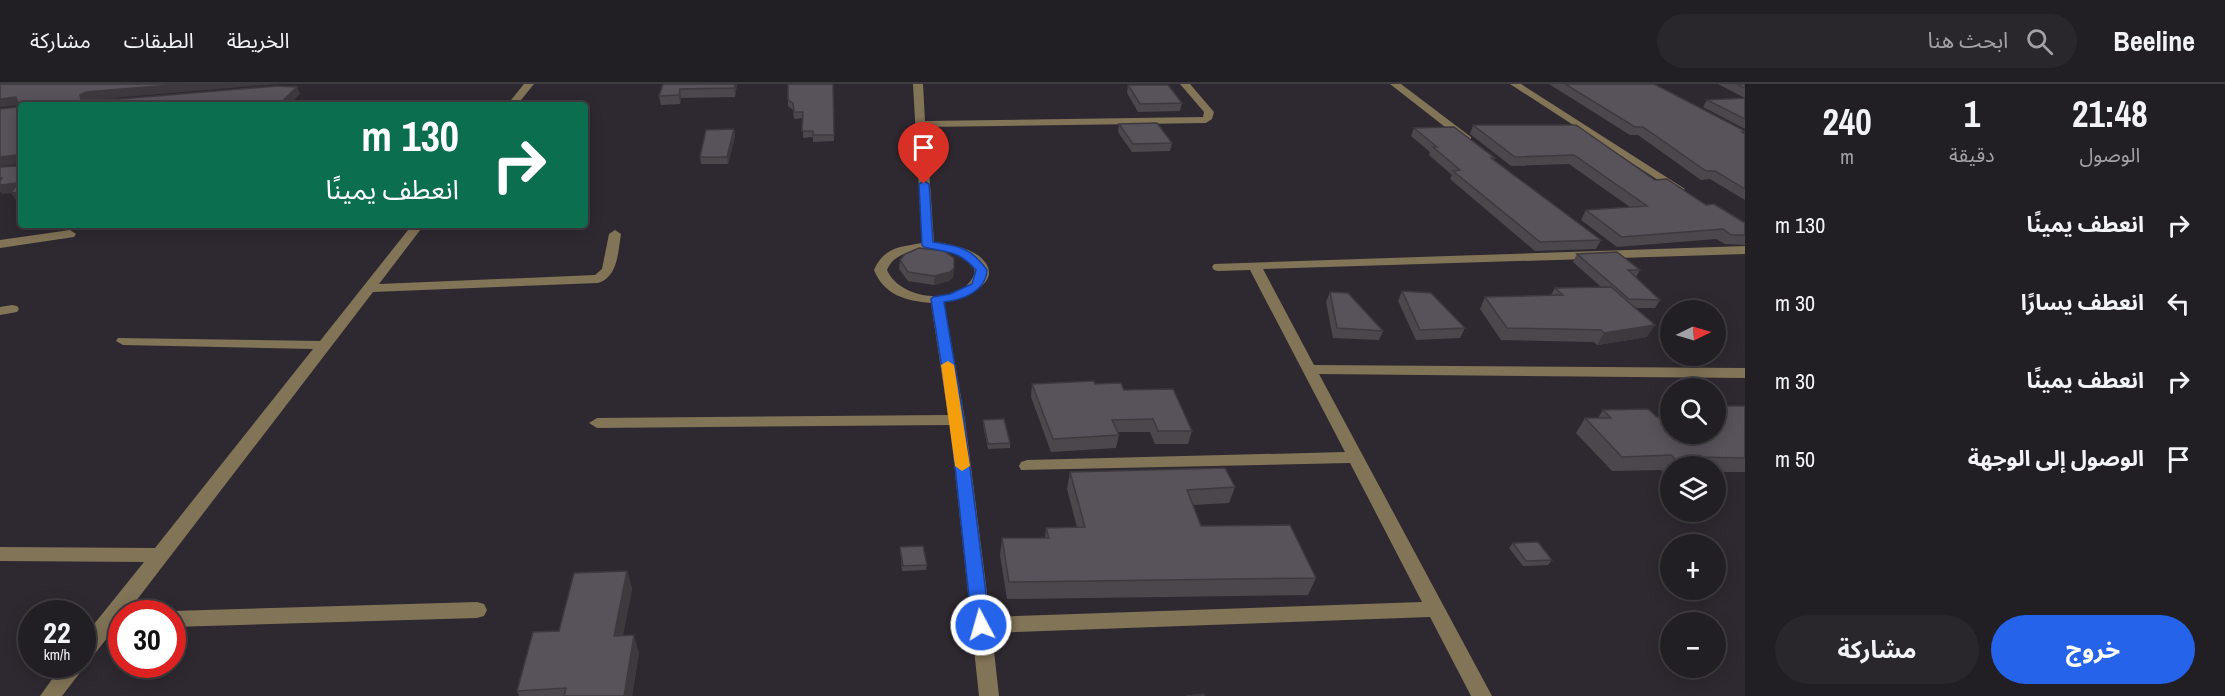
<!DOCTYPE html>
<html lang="ar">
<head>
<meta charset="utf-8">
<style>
  :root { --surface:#221f24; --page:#2a272c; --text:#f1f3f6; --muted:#a2a2a6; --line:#3f3d41; --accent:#2563eb }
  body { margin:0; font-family:"Archivo Narrow","Noto Sans Arabic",sans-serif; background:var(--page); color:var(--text); direction:rtl; height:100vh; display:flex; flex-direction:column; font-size:22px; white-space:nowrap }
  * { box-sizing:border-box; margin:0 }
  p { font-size:20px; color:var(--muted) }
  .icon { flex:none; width:33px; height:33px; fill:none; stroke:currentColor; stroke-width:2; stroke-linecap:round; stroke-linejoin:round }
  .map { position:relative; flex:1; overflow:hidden; direction:ltr }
  .drawer { display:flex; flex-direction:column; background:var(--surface); width:480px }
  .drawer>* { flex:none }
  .top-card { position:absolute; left:18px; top:18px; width:570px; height:126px; border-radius:6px; box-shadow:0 3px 15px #0003,0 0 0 2px var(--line); direction:rtl; background:#0b6e4f; color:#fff; overflow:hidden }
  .needle { width:39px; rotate:85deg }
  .tools { position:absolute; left:1660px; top:216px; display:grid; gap:12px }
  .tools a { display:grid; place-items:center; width:66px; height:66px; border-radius:50%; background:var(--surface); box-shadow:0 3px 15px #0003,0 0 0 2px var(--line); font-size:30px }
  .speed { position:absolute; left:18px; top:516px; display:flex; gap:12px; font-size:30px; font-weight:700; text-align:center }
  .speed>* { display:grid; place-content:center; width:78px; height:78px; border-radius:50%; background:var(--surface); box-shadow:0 3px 15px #0003,0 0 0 2px var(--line); line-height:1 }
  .speed small { font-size:15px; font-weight:400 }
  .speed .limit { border:9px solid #d22; background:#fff; color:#111 }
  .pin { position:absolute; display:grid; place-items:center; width:51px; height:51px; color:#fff; margin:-62px -26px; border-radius:50% 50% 50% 0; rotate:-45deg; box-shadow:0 0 6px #0007 }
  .pin .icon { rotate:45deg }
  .me { position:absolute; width:66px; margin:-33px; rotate:354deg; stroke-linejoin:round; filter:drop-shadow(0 0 4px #0008) }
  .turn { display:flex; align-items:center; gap:21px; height:126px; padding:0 30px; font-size:27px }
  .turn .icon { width:78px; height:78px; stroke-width:2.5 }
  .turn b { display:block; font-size:42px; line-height:51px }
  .eta { display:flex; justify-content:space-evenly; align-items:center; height:102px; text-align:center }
  .eta b { font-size:36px; font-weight:700; line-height:42px }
  .action { display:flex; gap:12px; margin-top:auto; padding:12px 30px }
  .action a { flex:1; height:69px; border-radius:36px; background:var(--accent); color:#fff; font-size:24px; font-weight:700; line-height:69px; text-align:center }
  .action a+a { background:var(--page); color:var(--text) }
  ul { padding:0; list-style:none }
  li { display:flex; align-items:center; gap:18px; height:78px; padding:0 30px }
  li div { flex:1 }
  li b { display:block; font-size:22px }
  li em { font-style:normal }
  header { display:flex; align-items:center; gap:36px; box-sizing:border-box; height:84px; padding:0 30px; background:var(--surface); border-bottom:2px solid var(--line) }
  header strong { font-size:28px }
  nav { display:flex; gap:33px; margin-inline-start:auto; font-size:21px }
  .search { width:420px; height:54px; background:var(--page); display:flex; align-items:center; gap:15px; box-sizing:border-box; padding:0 21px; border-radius:33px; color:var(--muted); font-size:22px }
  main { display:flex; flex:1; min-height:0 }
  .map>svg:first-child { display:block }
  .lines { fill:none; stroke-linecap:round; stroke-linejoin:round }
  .minor { fill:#827457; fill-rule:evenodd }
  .wall { fill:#4c474d }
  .shaded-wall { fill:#3e393f }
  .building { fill:#58525a; stroke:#3e393f; stroke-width:1.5 }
  .route { fill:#2563eb; stroke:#184099; stroke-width:1.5 }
  .slow { fill:#f59e0b }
</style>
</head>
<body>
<header>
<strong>Beeline</strong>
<div class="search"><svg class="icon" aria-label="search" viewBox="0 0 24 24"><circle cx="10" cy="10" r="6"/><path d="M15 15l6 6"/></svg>ابحث هنا</div>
<nav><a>الخريطة</a><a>الطبقات</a><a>مشاركة</a></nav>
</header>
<main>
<section class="drawer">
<div class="eta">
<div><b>21:48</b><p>الوصول</p></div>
<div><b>1</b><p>دقيقة</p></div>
<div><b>240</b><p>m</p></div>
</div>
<ul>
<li><svg class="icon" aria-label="right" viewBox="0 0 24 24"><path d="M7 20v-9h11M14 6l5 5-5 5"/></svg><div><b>انعطف يمينًا</b></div><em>130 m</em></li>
<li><svg class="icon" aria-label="left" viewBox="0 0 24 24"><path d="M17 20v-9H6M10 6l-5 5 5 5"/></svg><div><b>انعطف يسارًا</b></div><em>30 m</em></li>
<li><svg class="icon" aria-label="right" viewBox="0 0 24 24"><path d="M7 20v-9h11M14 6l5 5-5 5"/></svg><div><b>انعطف يمينًا</b></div><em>30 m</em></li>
<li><svg class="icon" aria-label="arrive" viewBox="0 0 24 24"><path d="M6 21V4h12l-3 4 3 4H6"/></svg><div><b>الوصول إلى الوجهة</b></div><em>50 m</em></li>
</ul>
<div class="action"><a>خروج</a><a>مشاركة</a></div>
</section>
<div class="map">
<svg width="1745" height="612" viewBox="0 0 1745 612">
  <rect width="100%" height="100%" fill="#2e2930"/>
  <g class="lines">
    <!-- minor -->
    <g class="minor">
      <path d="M524 0H534L517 21H507Z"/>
      <path d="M913 0H923L925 37 1203 33 1204 28 1180 0H1190L1214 28 1212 35 1206 39 926 43 934 158C949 160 967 163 979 172 1009 197 964 215 944 218L965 336 990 533 1422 518 1350 379 1021 386 1019 382 1021 378 1027 376 1345 368 1250 186 1218 187 1214 186 1212 183 1214 180 1745 162V170L1263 185 1314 281 1745 284V294L1319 290 1492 612H1471L1430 533 992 549 999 612H979L950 341 597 344 589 339 597 334 948 331 931 219C906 217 884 211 874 186 884 163 900 163 922 159ZM928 165C945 166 970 169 975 188 964 224 900 217 887 186 894 169 911 168 928 165Z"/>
      <path d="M1390 0H1401L1471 53V57H1463Z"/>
      <path d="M1510 0H1521L1685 105 1679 108 1675 107Z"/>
      <path d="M412 141H424L379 200 595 191 602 185 609 150 615 146 621 150C618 168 618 193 598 199L373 208 126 530H122V535L89 577 84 579 82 586 62 612H40L63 580H82V555L144 478 0 477V463L155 464 313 265 123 261 116 257 118 254 320 257Z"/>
      <path d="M70 146 76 150 74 153 0 164V156Z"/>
      <path d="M12 221 17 222 19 225 17 228 0 231V223Z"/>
      <path d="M477 518 484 520 487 526 484 532 477 534 172 543V530H165L172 527Z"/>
    </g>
  </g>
  <!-- wall -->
  <g class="wall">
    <path d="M663 0H737L735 13 681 14 680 20 661 21 659 12Z"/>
    <path d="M833 0 834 57 813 58V53L803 54V34L794 35 793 26 788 22V16Z"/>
    <path d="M1549 0H1654L1745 47V116L1710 95 1701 96 1638 51H1630Z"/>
    <path d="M1718 0H1745V14Z"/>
    <path d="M1128 1 1182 19 1180 27 1138 28 1127 9Z"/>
    <path d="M1745 14V45L1703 23 1707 16Z"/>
    <path d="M1119 40 1172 59 1170 67 1132 68 1118 48Z"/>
    <path d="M1473 41 1655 96 1745 139V161L1725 160 1716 155 1617 163 1581 136 1586 126 1630 123 1569 80 1511 82 1470 50Z"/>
    <path d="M1414 44 1495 74 1494 76 1601 156 1596 165 1535 167 1450 95 1452 91 1429 71 1430 68 1411 52Z"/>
    <path d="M734 45 735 52 728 80H701L700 73Z"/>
    <path d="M1577 170 1640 186 1636 193 1660 216 1655 224H1634L1647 253 1597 261 1594 258 1501 256 1480 225 1485 213 1551 211 1555 204 1601 203 1573 178Z"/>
    <path d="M900 176 954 184 953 193 949 197 934 201 908 197 899 185Z"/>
    <path d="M1402 207 1465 244 1460 254 1416 256 1398 217Z"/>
    <path d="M1330 208 1383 247 1379 256 1333 254 1326 218Z"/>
    <path d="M1032 300H1095L1124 306 1192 347 1188 360H1155L1150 348H1117L1119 351 1116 364 1051 368 1031 313Z"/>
    <path d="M1716 322H1745V388H1716V382H1671V396L1661 386 1612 387 1576 349 1585 334H1598L1603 326 1657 333 1716 350Z"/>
    <path d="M983 336 1010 359V364L988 365 983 341Z"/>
    <path d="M1070 388 1235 403 1229 419 1193 421 1201 442 1316 494 1308 511 1007 515 1000 471 1002 454H1045L1046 444 1077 443 1067 405Z"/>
    <path d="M1513 459 1552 476 1548 481 1523 482 1509 464Z"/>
    <path d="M900 463 927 481 926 486 902 487Z"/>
    <path d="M627 487 632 505 623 551 639 569 632 612H519L517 607 559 547Z"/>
  </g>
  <!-- shaded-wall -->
  <g class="shaded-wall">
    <path d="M183 0H278L90 16 81 15 80 11 86 8Z"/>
    <path d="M735 0H737L735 13 734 4Z"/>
    <path d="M297 3 300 10 289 21H278Z"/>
    <path d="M680 5 681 14 680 20 679 11Z"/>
    <path d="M16 13 21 21 0 23V15Z"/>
    <path d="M734 45 735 52 728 80 727 73Z"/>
    <path d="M16 71 21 80 0 82V73Z"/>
    <path d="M0 94 18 99 21 108 2 110 0 107Z"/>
    <path d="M21 108V117L17 118 11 109Z"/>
    <path d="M954 184 953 193 949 197 934 201V192Z"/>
    <path d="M1655 241 1647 253 1597 261 1604 249Z"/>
    <path d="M627 487 632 505 619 570 614 552Z"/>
    <path d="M634 551 639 569 632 612H624Z"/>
  </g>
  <!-- building -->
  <g class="building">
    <path d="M0 0H183L86 8 80 11 81 15H120L277 2 297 3 278 21H21V108L11 109 18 99 0 101V97L2 94H0V83L16 82 18 80 16 71 0 73V25L17 23 19 21 16 13 0 15Z"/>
    <path d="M663 0H735L734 4 680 5 679 11 659 12Z"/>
    <path d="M788 0H833L834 51H813V47H802L803 28H794L793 19 788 16Z"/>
    <path d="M1565 0H1654L1745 47V48H1742L1745 50V105L1715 87H1706L1643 43H1635Z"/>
    <path d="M1737 0H1745V4Z"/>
    <path d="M1128 1H1168L1182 19 1140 20Z"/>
    <path d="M1745 14V35L1707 16Z"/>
    <path d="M1157 39 1172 59 1133 60 1119 40Z"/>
    <path d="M1473 41H1576L1655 96 1667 95 1706 121 1714 120 1745 139V151H1731L1723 145 1622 153 1586 126 1647 122 1574 71 1515 73Z"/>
    <path d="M1454 43 1495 74H1491L1601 156 1540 158 1453 87 1460 86 1433 63H1437L1414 44Z"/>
    <path d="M734 45 727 73H700L706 46Z"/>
    <path d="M919 164 944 167 954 174V184L950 188 934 192 908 188 900 176 905 170Z"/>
    <path d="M1617 168 1640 186H1628L1660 216 1629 215 1577 170Z"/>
    <path d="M1611 203 1655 241 1604 249 1601 246 1507 244 1485 213 1563 211 1555 204Z"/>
    <path d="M1402 207 1431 209 1465 244 1420 246Z"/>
    <path d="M1330 208 1348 209 1383 247 1337 244Z"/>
    <path d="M1094 297 1095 300 1121 299 1124 306 1173 305 1192 347H1158L1153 335 1112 336 1119 351 1053 355 1032 300Z"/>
    <path d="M1716 322H1745V374L1698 373 1706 380 1681 381 1671 371 1622 373 1585 334H1611L1603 326 1648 325 1657 333H1671V350H1716V334H1718L1716 332Z"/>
    <path d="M1004 335 1010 359 988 360 983 336Z"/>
    <path d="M1225 384 1235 403 1187 406 1201 442 1290 441 1316 494 1009 498 1002 454H1049L1046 444 1085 443 1070 388Z"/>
    <path d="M1538 458 1552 476 1526 477 1513 459Z"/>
    <path d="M923 462 927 481 903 482 900 463Z"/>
    <path d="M627 487 614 552 634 551 624 612H564L566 604 517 607 533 548 559 547 574 489Z"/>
    <path d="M1204 610 1205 612H1186Z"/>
  </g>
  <!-- route -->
  <path class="route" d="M924 97 929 100 933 158C960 162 971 164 987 186 986 207 963 216 944 218L964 336 990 541 987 546 981 549 974 546 972 541 950 336 931 215 933 213 950 210 972 200 976 186C958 166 948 169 924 163L922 161 919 100Z"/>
  <!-- slow -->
  <path class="slow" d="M948 277 954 281 970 382 962 387 955 382 941 281Z"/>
</svg>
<div class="tools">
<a><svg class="needle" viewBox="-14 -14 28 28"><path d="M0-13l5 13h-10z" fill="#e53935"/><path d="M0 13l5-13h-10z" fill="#a2a2a6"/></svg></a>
<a><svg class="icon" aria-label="search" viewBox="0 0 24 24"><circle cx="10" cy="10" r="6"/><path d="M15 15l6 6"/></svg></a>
<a><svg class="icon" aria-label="layers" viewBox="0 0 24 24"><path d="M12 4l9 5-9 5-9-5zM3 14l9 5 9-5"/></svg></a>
<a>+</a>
<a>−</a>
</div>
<div class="speed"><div>22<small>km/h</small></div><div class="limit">30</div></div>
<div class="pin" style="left:924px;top:100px;background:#d93025"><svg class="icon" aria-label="arrive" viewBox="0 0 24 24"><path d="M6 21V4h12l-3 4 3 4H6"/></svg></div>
<svg class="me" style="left:981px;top:541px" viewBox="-20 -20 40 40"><circle r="17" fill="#2563eb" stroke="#fff" stroke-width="3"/><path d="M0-11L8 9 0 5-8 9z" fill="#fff"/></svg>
<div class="top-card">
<div class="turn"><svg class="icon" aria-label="right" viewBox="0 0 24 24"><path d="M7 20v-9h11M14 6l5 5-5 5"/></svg><div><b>130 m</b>انعطف يمينًا</div></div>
</div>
</div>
</main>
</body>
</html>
